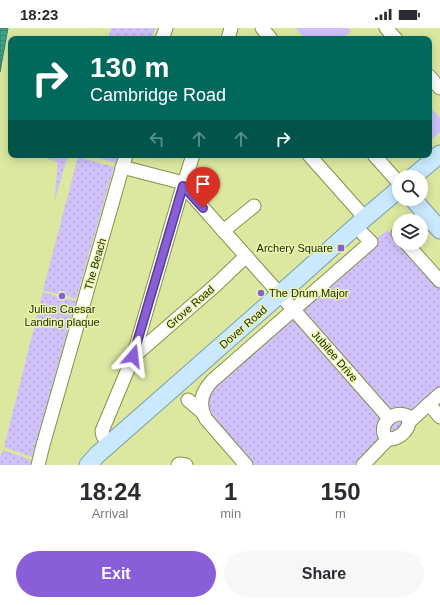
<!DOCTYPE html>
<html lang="en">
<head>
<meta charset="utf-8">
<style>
  :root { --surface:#fff; --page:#f7f7f7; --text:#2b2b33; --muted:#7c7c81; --accent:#895fd9 }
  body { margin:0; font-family:Helvetica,sans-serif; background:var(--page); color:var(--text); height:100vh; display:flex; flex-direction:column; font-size:15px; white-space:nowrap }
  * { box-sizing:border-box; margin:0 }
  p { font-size:13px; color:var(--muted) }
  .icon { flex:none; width:22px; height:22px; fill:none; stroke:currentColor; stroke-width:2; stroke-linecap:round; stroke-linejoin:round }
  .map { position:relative; height:437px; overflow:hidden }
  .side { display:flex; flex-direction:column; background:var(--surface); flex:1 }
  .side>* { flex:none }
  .banner { position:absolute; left:8px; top:8px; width:424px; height:122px; border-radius:8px; box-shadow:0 2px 10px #0003; background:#00695c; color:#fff; overflow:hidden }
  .buttons { position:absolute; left:392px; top:142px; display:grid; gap:8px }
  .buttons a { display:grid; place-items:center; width:36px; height:36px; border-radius:50%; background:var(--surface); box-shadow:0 2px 10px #0003; font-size:20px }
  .pin { position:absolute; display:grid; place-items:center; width:34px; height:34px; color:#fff; margin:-41px -17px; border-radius:50% 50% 50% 0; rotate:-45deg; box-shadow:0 0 4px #0007 }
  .pin .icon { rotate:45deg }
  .me { position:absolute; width:44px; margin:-22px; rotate:17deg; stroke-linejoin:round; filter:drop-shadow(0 0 3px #0008) }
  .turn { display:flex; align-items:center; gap:14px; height:84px; padding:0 16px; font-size:18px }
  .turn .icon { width:52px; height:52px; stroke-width:2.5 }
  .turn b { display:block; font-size:28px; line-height:34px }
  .lanes { display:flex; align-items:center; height:38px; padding:0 16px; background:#0003; justify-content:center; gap:20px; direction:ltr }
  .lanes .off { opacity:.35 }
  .eta { display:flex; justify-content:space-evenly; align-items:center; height:68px; text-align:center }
  .eta b { font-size:24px; font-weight:700; line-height:28px }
  .action { display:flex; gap:8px; margin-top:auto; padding:8px 16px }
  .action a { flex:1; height:46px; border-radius:24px; background:var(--accent); color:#fff; font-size:16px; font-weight:700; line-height:46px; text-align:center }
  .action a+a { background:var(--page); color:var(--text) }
  .status { display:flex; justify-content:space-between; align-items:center; height:28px; padding:0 20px; background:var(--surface); direction:ltr }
  .status svg { height:11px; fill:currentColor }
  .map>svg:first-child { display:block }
  .grass { fill:url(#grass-dots) }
  .pitch { fill:#d0c1fa }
  .water { fill:url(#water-rules); stroke:#367f67 }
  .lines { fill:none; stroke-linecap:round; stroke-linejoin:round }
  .minor-casing { stroke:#85904b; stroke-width:15 }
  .major-casing { stroke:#799da9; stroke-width:19 }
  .minor { stroke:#fff; stroke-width:13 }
  .major { stroke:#cae9fe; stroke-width:17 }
  .route-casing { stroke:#593e8d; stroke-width:10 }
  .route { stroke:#895fd9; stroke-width:7 }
  .poi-dot { fill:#895fd9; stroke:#e9f6ad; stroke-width:1.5 }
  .labels { text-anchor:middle; stroke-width:3; stroke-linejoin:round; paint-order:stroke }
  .poi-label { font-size:11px; fill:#25290c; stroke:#e9f6ad; text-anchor:end }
  .street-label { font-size:11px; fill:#25290c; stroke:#e9f6ad }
</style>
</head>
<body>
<div class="status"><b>18:23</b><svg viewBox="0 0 49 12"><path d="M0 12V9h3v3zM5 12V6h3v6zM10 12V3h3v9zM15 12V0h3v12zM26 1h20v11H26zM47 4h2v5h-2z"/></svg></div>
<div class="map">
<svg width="440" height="437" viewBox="0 0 440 437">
  <defs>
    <pattern id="grass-dots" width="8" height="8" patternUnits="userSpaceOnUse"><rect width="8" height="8" fill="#d0c1fa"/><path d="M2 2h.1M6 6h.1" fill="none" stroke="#b2a6d5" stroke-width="1.8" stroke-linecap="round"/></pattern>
    <pattern id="water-rules" width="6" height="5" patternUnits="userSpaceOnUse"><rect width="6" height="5" fill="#3da48e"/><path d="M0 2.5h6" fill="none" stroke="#338672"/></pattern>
  </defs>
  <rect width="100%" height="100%" fill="#dce8a0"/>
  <!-- grass -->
  <g class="grass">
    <path d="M111 0H155L152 11H108Z"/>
    <path d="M40 127H68L54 175 58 135Z"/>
    <path d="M88 127H118L116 135Z"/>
    <path d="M78 129 114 139 76 271 64 267 65 265 59 263 58 266 43 262Z"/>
    <path d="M387 203 398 205 399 207V215H406L440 253V366L363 437H246L206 391 203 365 371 214Z"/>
    <path d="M43 264 57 268V270L63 271 64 270 76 273 32 429 4 419Z"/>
    <path d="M3 422 31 432 30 437H0V429Z"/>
  </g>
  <!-- pitch -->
  <g class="pitch">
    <path d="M295 0H348L351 3 342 11H306Z"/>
    <path d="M429 78 440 90V104L429 114Z"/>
  </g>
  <!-- water -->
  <path class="water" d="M0 0H8L0 44Z"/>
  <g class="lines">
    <!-- minor casing -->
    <g class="minor-casing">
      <g id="minor">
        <path d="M262 0 271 11"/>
        <path d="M386 0 396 11"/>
        <path d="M162 11 166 0"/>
        <path d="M228 11 231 0"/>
        <path d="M429 48 440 60"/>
        <path d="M309 127 365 190"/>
        <path d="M374 127 399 155"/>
        <path d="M122 139 180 154 293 281 389 390"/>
        <path d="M223 203 254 178"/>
        <path d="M398 205 399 207"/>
        <path d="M406 215 440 253"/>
        <path d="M133 329 218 255 246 228"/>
        <path d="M213 352 371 214 363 206"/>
        <path d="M211 354C201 365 198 377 206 391L246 437"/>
        <path d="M188 372 202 384"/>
        <path d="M429 376 440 389"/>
        <path d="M409 394 440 366"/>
        <path d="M109 416 103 408 102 403 133 329 179 171 193 127"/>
        <path d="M38 437 43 417 126 127"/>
        <path d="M178 437 179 436 186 437"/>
        <path d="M363 437 388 411C397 412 407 404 409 395 409 393 408 391 408 388 392 380 375 400 388 411"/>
      </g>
    </g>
    <!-- major casing -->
    <g class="major-casing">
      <g id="major">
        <path d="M413 149 440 126"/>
        <path d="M413 171 440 202"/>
        <path d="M88 437 97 427 280 266 365 190 399 161"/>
      </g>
    </g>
    <!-- minor -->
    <use href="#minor" class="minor"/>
    <!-- major -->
    <use href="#major" class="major"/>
  </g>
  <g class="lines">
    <!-- route casing -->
    <g class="route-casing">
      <path id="route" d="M133 328 183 158 203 180"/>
    </g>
    <!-- route -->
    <use href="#route" class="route"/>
  </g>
  <!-- markers -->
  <g class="poi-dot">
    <rect x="337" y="216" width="8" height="8" rx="2"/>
    <circle cx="261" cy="265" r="4"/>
    <circle cx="62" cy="268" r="4"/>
  </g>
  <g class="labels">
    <!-- poi labels -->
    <g class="poi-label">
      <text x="333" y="224">Archery Square</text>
      <text x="269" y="269" text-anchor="start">The Drum Major</text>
      <text x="62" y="285" text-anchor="middle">Julius Caesar<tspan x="62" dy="13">Landing plaque</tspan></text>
    </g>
    <!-- street labels -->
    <g class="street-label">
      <text transform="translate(95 236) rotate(-74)" y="4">The Beach</text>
      <text transform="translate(190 279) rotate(-41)" y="4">Grove Road</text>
      <text transform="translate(243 299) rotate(-41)" y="4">Dover Road</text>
      <text transform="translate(335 328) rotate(49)" y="4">Jubilee Drive</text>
    </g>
  </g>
</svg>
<div class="buttons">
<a><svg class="icon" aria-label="search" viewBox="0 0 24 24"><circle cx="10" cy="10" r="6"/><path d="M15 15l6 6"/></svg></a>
<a><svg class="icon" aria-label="layers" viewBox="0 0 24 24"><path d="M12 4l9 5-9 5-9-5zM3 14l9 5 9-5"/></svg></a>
</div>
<div class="pin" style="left:203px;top:180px;background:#d93025"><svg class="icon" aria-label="arrive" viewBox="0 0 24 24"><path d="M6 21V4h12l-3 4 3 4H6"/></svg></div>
<svg class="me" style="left:133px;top:328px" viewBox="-20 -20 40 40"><path d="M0-17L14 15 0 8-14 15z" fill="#895fd9" stroke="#fff" stroke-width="4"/></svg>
<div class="banner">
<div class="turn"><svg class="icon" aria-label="right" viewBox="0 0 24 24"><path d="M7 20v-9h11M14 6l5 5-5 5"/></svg><div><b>130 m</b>Cambridge Road</div></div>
<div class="lanes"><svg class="icon off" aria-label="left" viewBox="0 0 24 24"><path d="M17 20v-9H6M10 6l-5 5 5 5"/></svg><svg class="icon off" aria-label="ahead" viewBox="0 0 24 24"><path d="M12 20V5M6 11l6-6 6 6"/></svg><svg class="icon off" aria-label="ahead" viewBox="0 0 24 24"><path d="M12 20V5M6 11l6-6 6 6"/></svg><svg class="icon" aria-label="right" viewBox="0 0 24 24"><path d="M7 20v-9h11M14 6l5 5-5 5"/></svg></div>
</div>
</div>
<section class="side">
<div class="eta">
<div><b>18:24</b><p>Arrival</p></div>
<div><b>1</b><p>min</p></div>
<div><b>150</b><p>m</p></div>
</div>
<div class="action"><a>Exit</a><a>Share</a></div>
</section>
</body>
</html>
